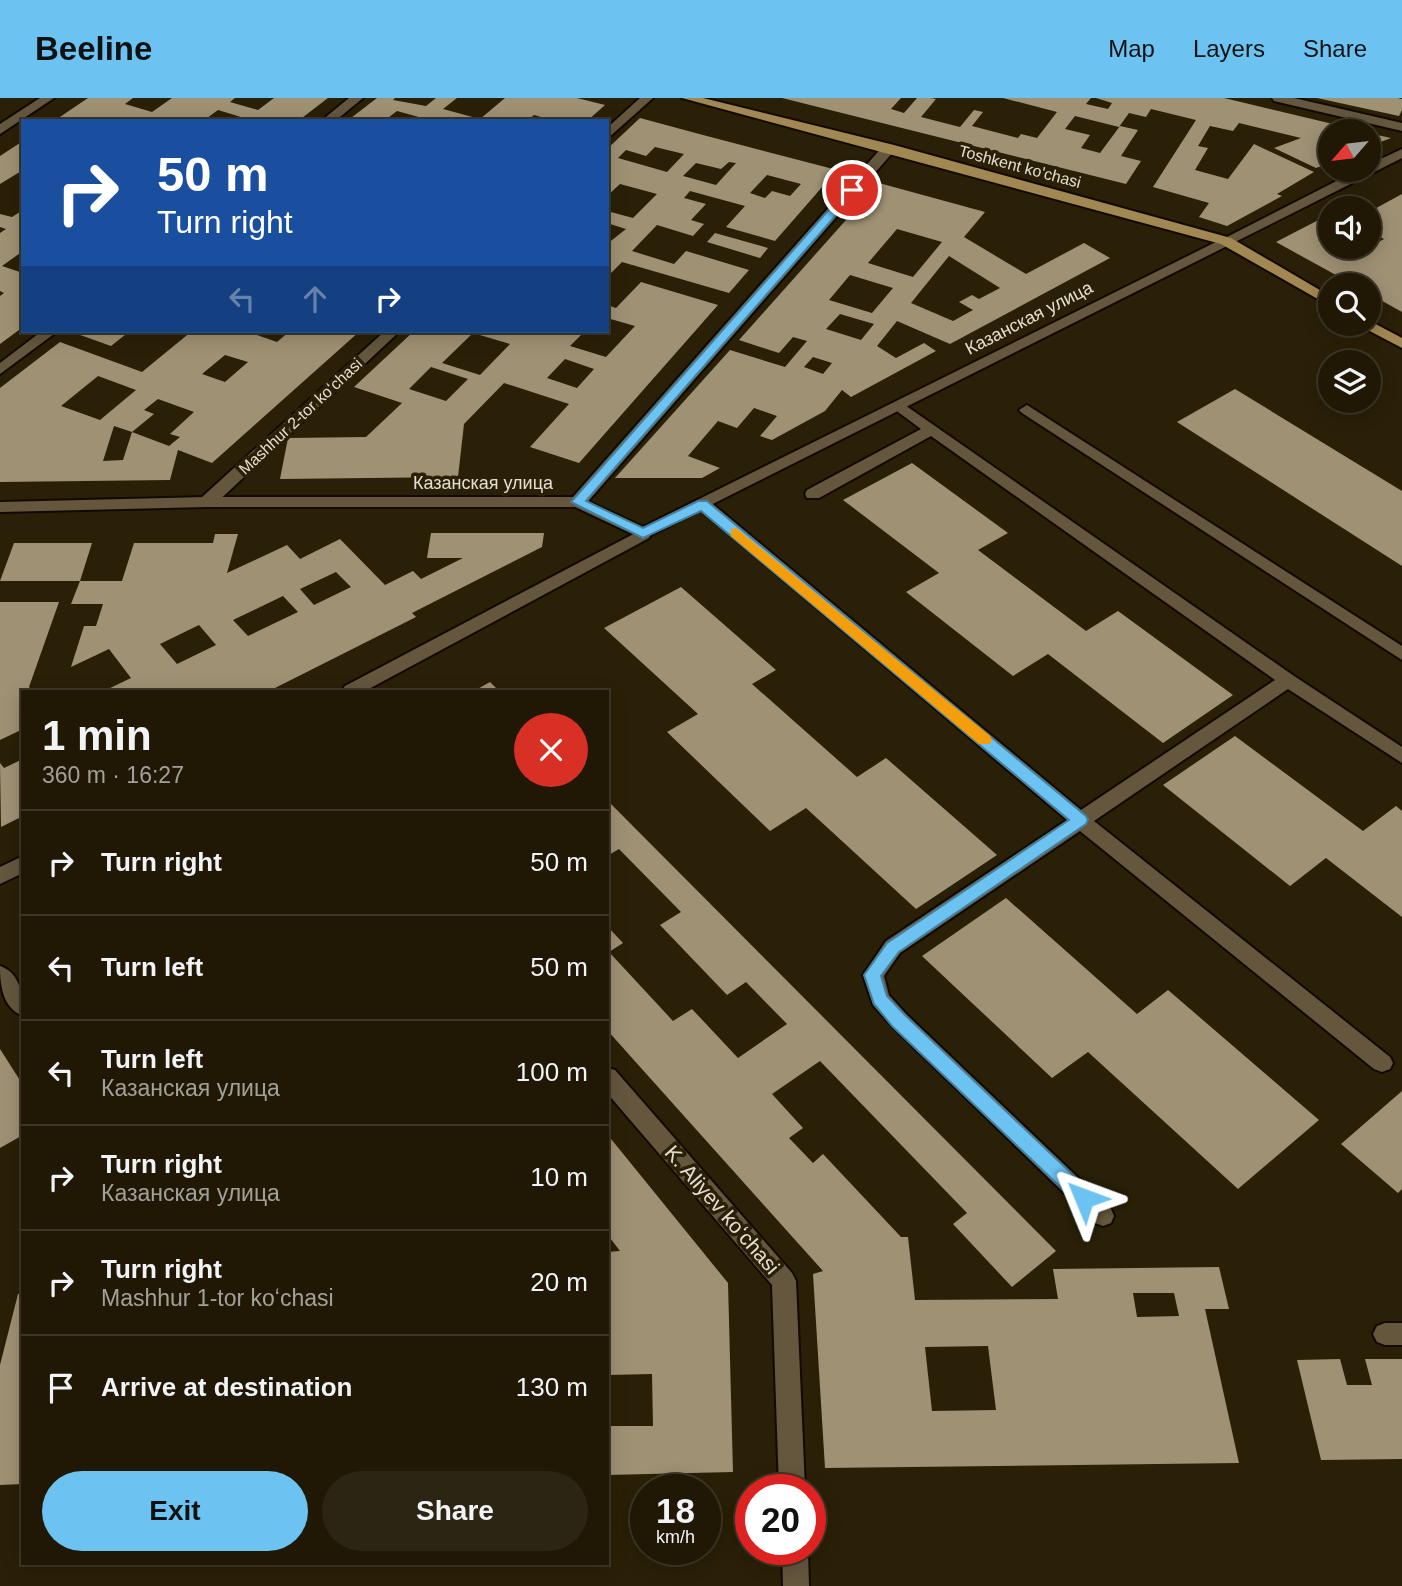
<!DOCTYPE html>
<html lang="en">
<head>
<meta charset="utf-8">
<style>
  :root { --surface:#201805; --page:#2d2513; --text:#f1f3f6; --muted:#a2a09a; --line:#3d3727; --accent:#6cc3f2 }
  body { margin:0; font-family:Arial,sans-serif; background:var(--page); color:var(--text); height:100vh; display:flex; flex-direction:column; font-size:26px; white-space:nowrap }
  * { box-sizing:border-box; margin:0 }
  p { font-size:23px; color:var(--muted) }
  .icon { flex:none; width:38px; height:38px; fill:none; stroke:currentColor; stroke-width:2; stroke-linecap:round; stroke-linejoin:round }
  .map { position:relative; flex:1; overflow:hidden }
  .drawer { position:absolute; left:21px; top:592px; width:588px; height:875px; display:flex; flex-direction:column; background:var(--surface); border-radius:0px; box-shadow:0 4px 18px #0003,0 0 0 2px var(--line) }
  .drawer>* { flex:none }
  .guide { position:absolute; left:21px; top:21px; width:588px; height:214px; border-radius:0px; box-shadow:0 4px 18px #0003,0 0 0 2px var(--line); background:#1a4fa0; color:#fff; overflow:hidden }
  .needle { width:46px; rotate:242deg }
  .fabs { position:absolute; left:1318px; top:21px; display:grid; gap:14px }
  .fabs a { display:grid; place-items:center; width:63px; height:63px; border-radius:50%; background:var(--surface); box-shadow:0 4px 18px #0003,0 0 0 2px var(--line); font-size:35px }
  .speed { position:absolute; left:630px; top:1376px; display:flex; gap:14px; font-size:35px; font-weight:700; text-align:center }
  .speed>* { display:grid; place-content:center; width:91px; height:91px; border-radius:50%; background:var(--surface); box-shadow:0 4px 18px #0003,0 0 0 2px var(--line); line-height:1 }
  .speed small { font-size:18px; font-weight:400 }
  .speed .limit { border:10px solid #d22; background:#fff; color:#111 }
  .pin { position:absolute; display:grid; place-items:center; width:60px; height:60px; color:#fff; margin:-30px; border:4px solid #fff; border-radius:50%; box-shadow:0 2px 7px #0007 }
  .me { position:absolute; width:77px; margin:-38px; rotate:314deg; stroke-linejoin:round; filter:drop-shadow(0 0 5px #0008) }
  .turn { display:flex; align-items:center; gap:24px; height:147px; padding:0 21px; font-size:32px }
  .turn .icon { width:91px; height:91px; stroke-width:2.5 }
  .turn b { display:block; font-size:49px; line-height:60px }
  .lanes { display:flex; align-items:center; height:66px; padding:0 21px; background:#0003; justify-content:center; gap:35px; direction:ltr }
  .lanes .off { opacity:.35 }
  .round { display:grid; place-items:center; flex:none; width:74px; height:74px; border-radius:37px; background:var(--page) }
  .overview { display:flex; align-items:center; justify-content:space-between; height:119px; padding:0 21px }
  h1 { font-size:42px; font-weight:700; line-height:52px }
  .button { display:flex; gap:14px; margin-top:auto; padding:14px 21px }
  .button a { flex:1; height:80px; border-radius:42px; background:var(--accent); color:#111; font-size:28px; font-weight:700; line-height:80px; text-align:center }
  .button a+a { background:var(--page); color:var(--text) }
  ul { padding:0; list-style:none }
  li { display:flex; align-items:center; gap:21px; height:105px; padding:0 21px; border-top:2px solid var(--line) }
  li div { flex:1 }
  li b { display:block; font-size:26px }
  li em { font-style:normal }
  header { display:flex; align-items:center; gap:42px; box-sizing:border-box; height:98px; padding:0 35px; background:var(--accent); color:#111 }
  header strong { font-size:33px }
  nav { display:flex; gap:38px; margin-inline-start:auto; font-size:24px }
  .map>svg:first-child { display:block }
  .building { fill:#9f9174; fill-rule:evenodd }
  .lines { fill:none; stroke-linecap:round; stroke-linejoin:round }
  .service-casing { stroke:#130900; stroke-width:4 }
  .minor-casing { stroke:#130900; stroke-width:4 }
  .tertiary-casing { stroke:#130900; stroke-width:4 }
  .primary-casing { stroke:#130900; stroke-width:4 }
  .service { fill:#64573e; fill-rule:evenodd }
  .minor { fill:#64573e; fill-rule:evenodd }
  .tertiary { fill:#64573e; fill-rule:evenodd }
  .primary { fill:#a18751; fill-rule:evenodd }
  .route { fill:#6cc3f2; stroke:#467f9d; stroke-width:2 }
  .slow { fill:#f59e0b }
  .labels { text-anchor:middle; stroke-width:7; stroke-linejoin:round; paint-order:stroke }
  .far-street-label { font-size:16px; fill:#e5ded0; stroke:#2a2007 }
  .street-label { font-size:18px; fill:#e5ded0; stroke:#2a2007 }
  .near-street-label { font-size:21px; fill:#e5ded0; stroke:#2a2007 }
</style>
</head>
<body>
<header>
<strong>Beeline</strong>
<nav><a>Map</a><a>Layers</a><a>Share</a></nav>
</header>
<div class="map">
<svg width="1402" height="1488" viewBox="0 0 1402 1488">
  <rect width="100%" height="100%" fill="#2a2007"/>
  <!-- building -->
  <g class="building">
    <path d="M88 0H133L125 6 152 14 172 0H235L230 4 258 12 274 0H328L298 23H254L218 12 203 23H54Z"/>
    <path d="M377 0H395L393 2 426 8 436 0H457L443 11 480 21 505 0H577L605 7 587 23H555L534 17 527 23H433L397 13 384 23H347Z"/>
    <path d="M782 0H901L891 11 904 15 917 0H931L936 1 921 19 960 29 974 12 983 14 972 28 1018 40 1021 36 1037 40 1057 14 1003 0H1091L1086 6 1108 11 1112 5 1096 0H1224L1358 32 1330 33V65L1316 70 1274 50 1301 40 1239 25 1233 33 1210 28 1198 48 1208 50 1195 72 1228 81 1254 46 1314 74 1277 96 1282 98 1227 128 1199 119 1209 105 1153 89 1196 22 1151 11 1146 19 1129 15 1119 29 1075 18 1065 31 1090 37 1081 50 1100 55 1120 28 1138 32 1121 58 1141 63 1126 86Z"/>
    <path d="M1317 0H1398L1402 1V12L1399 18Z"/>
    <path d="M640 20 703 37 837 72 775 143 726 129 745 108 690 93 684 100 706 106 691 122 704 126 693 138 657 127 632 153 674 166 686 153 749 172 729 195 622 164 607 179V146L626 131 607 125V113L633 120 657 96 620 86 607 98V51ZM655 49 684 56 667 74 618 60 626 52 646 58ZM729 64 736 65 716 87 683 78 696 65 721 71ZM767 77 801 86 790 98 772 93 765 100 750 95Z"/>
    <path d="M1368 35 1391 40 1368 49Z"/>
    <path d="M23 43V72L0 86V58Z"/>
    <path d="M879 85 985 114 964 139 1026 176 1084 145 1110 160 950 246 897 223 877 248 896 260 924 245 936 253 851 299 842 292 825 313 772 342 760 338 777 318 754 310 737 330 718 323 688 358 720 370 702 380H615L730 252 785 269 807 243 793 239 779 255 739 242ZM897 131 942 144 913 179 868 165ZM949 158 1000 190 979 201 972 197 959 204 973 212 953 223 911 205ZM850 177 893 190 872 215 829 202ZM840 216 874 226 861 242 826 231ZM813 259 832 265 823 276 804 269Z"/>
    <path d="M1402 96V214L1368 195V187H1354L1276 144 1330 116V149H1350L1360 154 1384 141 1368 132V117L1372 115 1369 114Z"/>
    <path d="M23 112V153L2 168 23 175V229L0 246V198L4 195 0 193V135L6 131 0 129V116L12 119Z"/>
    <path d="M715 135 768 150 760 160 707 144Z"/>
    <path d="M641 184 718 207 579 365 530 349 569 306 504 285 464 326 458 379 280 381 288 340 366 339 402 305 354 289 414 233H585L570 248 606 259 635 228 607 220V207L616 210ZM473 235 510 246 480 277 442 265ZM565 261 594 271 577 290 547 280ZM431 269 468 281 446 303 409 291Z"/>
    <path d="M69 233H130L111 248Z"/>
    <path d="M192 233H249L248 234 277 244 290 233H360L212 365 178 352 170 382 0 384V290L60 244 142 274ZM225 257 248 264 225 284 202 276ZM98 278 136 292 100 322 61 308ZM158 301 194 314 170 336 180 339 169 348 132 334 123 362 103 363 114 328 132 334 154 316 144 312Z"/>
    <path d="M1235 291 1402 393V468L1177 324Z"/>
    <path d="M912 365 1008 435 978 452 1086 533 1118 513 1233 597 1163 645 1048 556 1013 578 906 494 939 475 843 402Z"/>
    <path d="M431 435H544L542 449 412 515 416 519 269 593H104L131 580 109 551 71 569 84 528H96L103 506H71L80 483H0L14 445H92L80 483H122L134 445H213L215 436H238L227 475 287 447 300 461 340 441 385 487 413 473 421 481 463 460H427ZM336 474 351 489 314 507 300 491ZM283 498 298 514 248 538 233 522ZM199 527 216 547 177 566 160 546Z"/>
    <path d="M681 489 776 572 752 586 857 679 886 660 997 757 916 811 806 710 770 733 667 634 698 616 604 530Z"/>
    <path d="M0 504H59L29 589 32 593H23V631L0 642Z"/>
    <path d="M490 584 499 593H474Z"/>
    <path d="M1235 638 1363 733 1396 708 1402 713V819L1326 760 1290 788 1163 687Z"/>
    <path d="M23 661V718L1 729 0 665 4 670Z"/>
    <path d="M607 702 1056 1153 1012 1189 953 1126 967 1115 820 963 772 996 803 1030 789 1040 813 1065 823 1056 901 1139H908L915 1202 1058 1201 1053 1171 1219 1169 1229 1211H1205L1239 1365 825 1370 813 1176 823 1173 607 932V828L623 845 609 854 673 923 692 911 738 960 787 926 746 884 727 897 660 827 681 814 619 751 607 758ZM1133 1195H1174L1179 1218 1137 1219ZM988 1248 996 1312 932 1313 925 1249Z"/>
    <path d="M1006 800 1137 916 1168 892 1319 1022 1238 1091 1088 954 1052 980 922 858Z"/>
    <path d="M0 951 23 987V1037L0 1050Z"/>
    <path d="M1402 993V1091L1398 1095 1341 1046Z"/>
    <path d="M607 1036 728 1185 733 1374 607 1377V1328H653L652 1276 607 1277V1154L620 1153 607 1136Z"/>
    <path d="M18 1196H23V1386L0 1387V1267Z"/>
    <path d="M1340 1261 1347 1287H1372L1365 1261H1402V1361L1321 1362 1297 1262Z"/>
  </g>
  <g class="lines">
    <!-- service casing -->
    <g class="service-casing">
      <g id="service">
        <path d="M899 303 1294 578 1402 649V665L1288 591 1094 723 1390 959 1393 965 1390 971 1382 974 1374 971 1080 733 900 855 884 878 889 897 906 916 1111 1111 1114 1118 1111 1125 1103 1128 1095 1125 892 928 873 907 863 877 886 843 1067 722 695 407 697 403H709L1081 712 1275 582 931 338 819 400H807L805 396 807 392 921 331 894 311 891 308 894 305Z"/>
        <path d="M1027 307 1402 548V562L1022 315 1019 312Z"/>
        <path d="M1385 1225H1402V1247H1385L1377 1244 1373 1236 1377 1228Z"/>
      </g>
    </g>
    <!-- minor casing -->
    <g class="minor-casing">
      <g id="minor">
        <path d="M40 0H54L0 36V26Z"/>
        <path d="M349 0H363L335 23H321Z"/>
        <path d="M640 0H653L607 41V30Z"/>
        <path d="M1272 0H1294L1402 25V33L1274 3Z"/>
        <path d="M889 46 895 50 894 53 584 408H572L570 404 572 400 884 47Z"/>
        <path d="M1402 51V60L1231 146 1226 147 1219 143 1358 72H1368V67Z"/>
        <path d="M42 233H58L0 276V265Z"/>
        <path d="M385 233H400L213 408H201L199 404 201 400Z"/>
        <path d="M643 431 651 436 649 440 365 593H342L345 588Z"/>
        <path d="M23 758V775L0 786V769Z"/>
        <path d="M0 868C21 875 23 899 23 918 2 910 0 886 0 868Z"/>
        <path d="M607 970 615 972 792 1175 796 1183 805 1391H779L772 1187 607 995Z"/>
        <path d="M782 1451H808L809 1488H783Z"/>
      </g>
    </g>
    <!-- tertiary casing -->
    <g class="tertiary-casing">
      <path id="tertiary" d="M1226 139 1233 143 1231 146 643 441 575 409H207L0 414V404L207 399H578L643 429Z"/>
    </g>
    <!-- primary casing -->
    <g class="primary-casing">
      <g id="primary">
        <path d="M682 0H703L894 47 1231 140 1330 198V208L1221 146Z"/>
        <path d="M1368 222 1402 240V250L1362 229 1360 226H1368Z"/>
      </g>
    </g>
    <!-- service -->
    <use href="#service" class="service"/>
    <!-- minor -->
    <use href="#minor" class="minor"/>
    <!-- tertiary -->
    <use href="#tertiary" class="tertiary"/>
    <!-- primary -->
    <use href="#primary" class="primary"/>
  </g>
  <!-- route -->
  <path class="route" d="M848 90 858 92 586 403 643 430 698 403H707L1086 718 1088 722 1086 726 899 854 881 878 887 898 905 917 1091 1094 1093 1100 1091 1106 1084 1108 1078 1106 892 928 874 906 864 877 887 845 1069 722 701 413 643 440 571 404Z"/>
  <!-- slow -->
  <path class="slow" d="M736 430 990 638 992 642 990 646H979L731 438V431Z"/>
  <g class="labels">
    <!-- far-street labels -->
    <g class="far-street-label">
      <text transform="translate(1020 68) rotate(15)" y="6">Toshkent ko'chasi</text>
      <text transform="translate(300 318) rotate(-43)" y="6">Mashhur 2-tor koʻchasi</text>
    </g>
    <!-- street labels -->
    <g class="street-label">
      <text transform="translate(1029 220) rotate(-27)" y="6">Казанская улица</text>
      <text x="483" y="391">Казанская улица</text>
    </g>
    <!-- near-street labels -->
    <g class="near-street-label">
      <text transform="translate(722 1112) rotate(49)" y="7">K. Aliyev koʻchasi</text>
    </g>
  </g>
</svg>
<div class="fabs">
<a><svg class="needle" viewBox="-14 -14 28 28"><path d="M0-13l5 13h-10z" fill="#e53935"/><path d="M0 13l5-13h-10z" fill="#a2a09a"/></svg></a>
<a><svg class="icon" aria-label="sound" viewBox="0 0 24 24"><path d="M4 9h4l5-4v14l-5-4H4zM17 9q2 3 0 6"/></svg></a>
<a><svg class="icon" aria-label="search" viewBox="0 0 24 24"><circle cx="10" cy="10" r="6"/><path d="M15 15l6 6"/></svg></a>
<a><svg class="icon" aria-label="layers" viewBox="0 0 24 24"><path d="M12 4l9 5-9 5-9-5zM3 14l9 5 9-5"/></svg></a>
</div>
<div class="speed"><div>18<small>km/h</small></div><div class="limit">20</div></div>
<div class="pin" style="left:852px;top:92px;background:#d93025"><svg class="icon" aria-label="arrive" viewBox="0 0 24 24"><path d="M6 21V4h12l-3 4 3 4H6"/></svg></div>
<svg class="me" style="left:1084px;top:1100px" viewBox="-20 -20 40 40"><path d="M0-17L14 15 0 8-14 15z" fill="#6cc3f2" stroke="#fff" stroke-width="4"/></svg>
<div class="guide">
<div class="turn"><svg class="icon" aria-label="right" viewBox="0 0 24 24"><path d="M7 20v-9h11M14 6l5 5-5 5"/></svg><div><b>50 m</b>Turn right</div></div>
<div class="lanes"><svg class="icon off" aria-label="left" viewBox="0 0 24 24"><path d="M17 20v-9H6M10 6l-5 5 5 5"/></svg><svg class="icon off" aria-label="ahead" viewBox="0 0 24 24"><path d="M12 20V5M6 11l6-6 6 6"/></svg><svg class="icon" aria-label="right" viewBox="0 0 24 24"><path d="M7 20v-9h11M14 6l5 5-5 5"/></svg></div>
</div>
<section class="drawer">
<div class="overview"><div><h1>1 min</h1><p>360 m · 16:27</p></div><a class="round" style="background:#d93025;color:#fff"><svg class="icon" aria-label="close" viewBox="0 0 24 24"><path d="M6 6l12 12M18 6L6 18"/></svg></a></div>
<ul>
<li><svg class="icon" aria-label="right" viewBox="0 0 24 24"><path d="M7 20v-9h11M14 6l5 5-5 5"/></svg><div><b>Turn right</b></div><em>50 m</em></li>
<li><svg class="icon" aria-label="left" viewBox="0 0 24 24"><path d="M17 20v-9H6M10 6l-5 5 5 5"/></svg><div><b>Turn left</b></div><em>50 m</em></li>
<li><svg class="icon" aria-label="left" viewBox="0 0 24 24"><path d="M17 20v-9H6M10 6l-5 5 5 5"/></svg><div><b>Turn left</b><p>Казанская улица</p></div><em>100 m</em></li>
<li><svg class="icon" aria-label="right" viewBox="0 0 24 24"><path d="M7 20v-9h11M14 6l5 5-5 5"/></svg><div><b>Turn right</b><p>Казанская улица</p></div><em>10 m</em></li>
<li><svg class="icon" aria-label="right" viewBox="0 0 24 24"><path d="M7 20v-9h11M14 6l5 5-5 5"/></svg><div><b>Turn right</b><p>Mashhur 1-tor koʻchasi</p></div><em>20 m</em></li>
<li><svg class="icon" aria-label="arrive" viewBox="0 0 24 24"><path d="M6 21V4h12l-3 4 3 4H6"/></svg><div><b>Arrive at destination</b></div><em>130 m</em></li>
</ul>
<div class="button"><a>Exit</a><a>Share</a></div>
</section>
</div>
</body>
</html>
